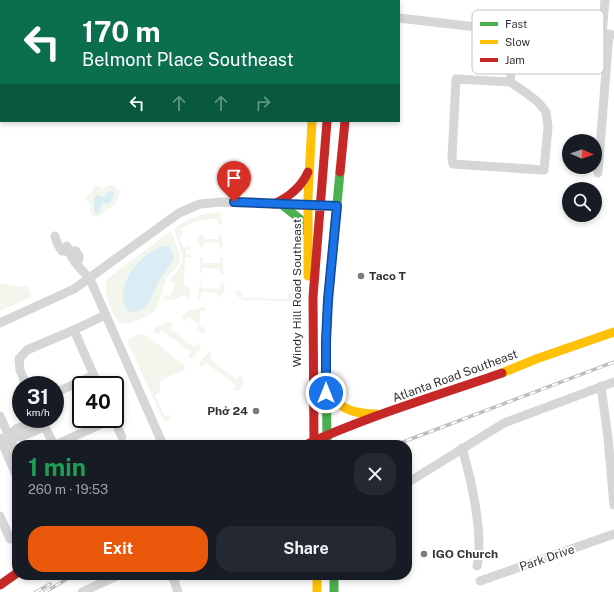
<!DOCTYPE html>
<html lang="en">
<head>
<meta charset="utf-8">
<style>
  :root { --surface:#171b24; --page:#242831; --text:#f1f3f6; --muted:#9ea1a6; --accent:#ea580c }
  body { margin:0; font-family:"Public Sans",sans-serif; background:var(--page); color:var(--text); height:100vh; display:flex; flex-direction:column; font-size:15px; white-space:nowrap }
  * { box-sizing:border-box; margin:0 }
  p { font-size:13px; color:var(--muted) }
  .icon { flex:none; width:22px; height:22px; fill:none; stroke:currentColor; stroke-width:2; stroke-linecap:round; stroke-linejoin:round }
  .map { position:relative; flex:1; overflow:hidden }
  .sheet { position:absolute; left:12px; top:440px; width:400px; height:140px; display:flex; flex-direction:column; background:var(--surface); border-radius:16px; box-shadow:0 2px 6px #0003 }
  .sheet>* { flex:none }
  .top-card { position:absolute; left:0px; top:0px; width:400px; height:122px; box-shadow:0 2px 6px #0003; background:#0b6e4f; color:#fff; overflow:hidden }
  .needle { width:26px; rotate:92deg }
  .tools { position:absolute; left:562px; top:134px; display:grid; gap:8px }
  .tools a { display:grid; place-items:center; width:40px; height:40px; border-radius:50%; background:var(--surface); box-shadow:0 2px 6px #0003; font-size:20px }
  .speed { position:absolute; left:12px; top:376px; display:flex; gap:8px; font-size:20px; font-weight:700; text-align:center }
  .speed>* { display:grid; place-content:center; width:52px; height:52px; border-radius:50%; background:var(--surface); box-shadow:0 2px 6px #0003; line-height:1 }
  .speed small { font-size:10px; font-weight:400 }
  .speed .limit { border:2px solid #111; border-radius:6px; background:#fff; color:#111 }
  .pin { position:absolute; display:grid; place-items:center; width:34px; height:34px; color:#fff; margin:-41px -17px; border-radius:50% 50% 50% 0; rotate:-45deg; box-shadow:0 0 4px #0007 }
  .pin .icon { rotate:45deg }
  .me { position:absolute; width:44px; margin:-22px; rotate:0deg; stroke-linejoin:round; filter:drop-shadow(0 0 3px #0008) }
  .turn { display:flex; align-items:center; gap:14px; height:84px; padding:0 16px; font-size:18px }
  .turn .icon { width:52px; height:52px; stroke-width:2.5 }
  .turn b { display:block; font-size:28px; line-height:34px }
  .lanes { display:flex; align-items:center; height:38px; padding:0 16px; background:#0003; justify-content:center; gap:20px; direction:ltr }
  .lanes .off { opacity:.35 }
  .round { display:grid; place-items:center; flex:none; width:42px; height:42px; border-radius:16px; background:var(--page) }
  .overview { display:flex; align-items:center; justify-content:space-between; height:68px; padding:0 16px }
  h1 { font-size:24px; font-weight:700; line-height:30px; color:#1e9e55 }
  .cta { display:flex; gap:8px; margin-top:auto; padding:8px 16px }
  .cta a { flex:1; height:46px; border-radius:16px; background:var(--accent); color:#fff; font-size:16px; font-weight:700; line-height:46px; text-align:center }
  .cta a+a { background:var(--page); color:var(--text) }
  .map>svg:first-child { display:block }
  .green { fill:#f3f6ed }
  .water { fill:#daecf4 }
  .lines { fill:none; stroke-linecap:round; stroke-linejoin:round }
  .street { stroke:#d6d6d6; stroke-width:9 }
  .fast { stroke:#4caf50; stroke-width:9 }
  .slow { stroke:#ffc107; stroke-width:9 }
  .jam { stroke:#c62828; stroke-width:9 }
  .rail-casing { stroke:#bebebe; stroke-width:3.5 }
  .rail { stroke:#fff; stroke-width:2; stroke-dasharray:6; stroke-linecap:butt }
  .street-bridge { stroke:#d6d6d6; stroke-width:9 }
  .route-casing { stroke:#114b97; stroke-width:10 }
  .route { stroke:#1a73e8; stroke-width:7 }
  .poi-dot { fill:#7a7a7a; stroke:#fff; stroke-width:1.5 }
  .labels { text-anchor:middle; stroke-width:4; stroke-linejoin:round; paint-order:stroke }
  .poi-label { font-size:12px; font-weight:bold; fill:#323232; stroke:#fff; text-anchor:start }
  .street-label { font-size:12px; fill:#323232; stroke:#fff }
  .key { fill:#fff; stroke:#c2c2c2; stroke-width:1 }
  .key-label { font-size:11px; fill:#323232 }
</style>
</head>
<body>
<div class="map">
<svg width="614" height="592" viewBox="0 0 614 592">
  <rect width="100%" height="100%" fill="#fff"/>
  <!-- green -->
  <g class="green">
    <path d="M108 185 115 186C125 194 116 197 116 205L111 208 105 209 104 213 99 217 93 216C89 213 89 209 91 205L86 200 87 195 92 192 95 186 101 187 102 189Z"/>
    <path d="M220 212 222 223 221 225 218 224V219C202 219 194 220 181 229L183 234 179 238 184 248 190 246 191 250H186V255H191V257L185 258 184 286 189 287 190 289 189 301 185 295 172 300 163 299 164 296 165 297 166 295 171 296 175 283 171 282 172 280 170 279C190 260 181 252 174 229 189 218 202 213 220 212Z"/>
    <path d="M171 231 180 255V260L177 267 167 277 156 309 148 316 131 323 125 324 119 322C111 311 102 293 107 279Z"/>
    <path d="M221 233 223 247 222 249 219 248V243L204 242 203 247 201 248 197 241 198 236 203 234 204 239H219V235Z"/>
    <path d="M200 257H202V263H220L221 258 222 257 224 274H221L220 269 202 268V273H200Z"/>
    <path d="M291 279H296V300L293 301 244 300 238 297 235 292 236 291 241 292 242 298 287 299 288 293H292Z"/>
    <path d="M200 282 201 283V288L220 289V283H224C226 289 224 295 218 298L217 293 201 292V298L199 299 198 297Z"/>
    <path d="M0 284 28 287 31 297 0 311Z"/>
    <path d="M204 307 206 311H200L199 326 205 328V333L202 334 196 329 198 324 189 317 185 321 181 317C185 311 197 308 204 307Z"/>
    <path d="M168 321 173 324 170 329 194 347 198 343 200 344 201 348 192 358 188 357 191 352 162 330 158 334 154 332V328Z"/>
    <path d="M139 334 146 335 185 366V370L165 378 160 382V392L155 395 165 417 169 415 171 416 170 420 164 422V418H162L127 340Z"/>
    <path d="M211 352 212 355 210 359 236 379 241 375 244 383 239 390 233 391 236 385 206 363 203 367 200 366V362L208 353Z"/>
  </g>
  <!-- water -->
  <g class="water">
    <path d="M109 191H113L114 194 110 203H103L101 206 100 212 96 214 94 212V197L97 195 104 197Z"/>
    <path d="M162 246H168L174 256C172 264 166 270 161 277 152 292 152 310 131 313 125 309 123 305 123 297 123 274 142 255 162 246Z"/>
  </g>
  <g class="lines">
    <!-- street -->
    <g class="street">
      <path d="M108 0 109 1"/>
      <path d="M45 1V0"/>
      <path d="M189 1 190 0"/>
      <path d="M399 18 494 29 614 35"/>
      <path d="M602 35 605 0"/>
      <path d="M456 79 510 82 525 92 538 102 546 112 548 127 544 170 453 164 452 158Z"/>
      <path d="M510 82 516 31"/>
      <path d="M598 173 609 34"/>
      <path d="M55 236 57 243 62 251H76L79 256V259L76 263"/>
      <path d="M67 246C70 259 81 269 90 279L163 445"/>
      <path d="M0 323 74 289 179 213 200 204 221 202 313 206"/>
      <path d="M74 330 105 315"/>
      <path d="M26 385 20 370 19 359 27 350 74 330 98 385"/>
      <path d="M601 386 608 438 614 505"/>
      <path d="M55 393 94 375"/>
      <path d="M0 416 17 454"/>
      <path d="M114 419 122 437"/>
      <path d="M42 421 54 445"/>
      <path d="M9 437 16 429 39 419"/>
      <path d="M0 438 17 477"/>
      <path d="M0 442 9 437H20L44 427"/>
      <path d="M55 445 113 419"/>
      <path d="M462 448C471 479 484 534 477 566"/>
      <path d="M407 483 504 423 614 382"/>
      <path d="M0 516 10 539"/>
      <path d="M172 575 178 592"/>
      <path d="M480 581 614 534"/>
      <path d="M82 592 119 575"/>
    </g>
    <!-- fast -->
    <g class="fast">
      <path d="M337 0V1"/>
      <path d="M281 204 305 223 307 232"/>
      <path d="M327 445 326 341 328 300 340 172"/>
      <path d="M334 575V592"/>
    </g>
    <!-- slow -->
    <g class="slow">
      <path d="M358 1 359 0"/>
      <path d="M308 276V197L312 121"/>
      <path d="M502 373 536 359 614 332"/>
      <path d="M326 393C342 409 353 414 376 414"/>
      <path d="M317 575V592"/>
    </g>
    <!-- jam -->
    <g class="jam">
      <path d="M319 0V1"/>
      <path d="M340 172 345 121"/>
      <path d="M274 204C289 197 301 188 308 172"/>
      <path d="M305 445C368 416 436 396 502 373"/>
      <path d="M314 445 313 297 327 121"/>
      <path d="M0 585 17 573"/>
    </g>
    <!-- rail casing -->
    <g class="rail-casing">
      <g id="rail">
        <path d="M395 445 614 362"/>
        <path d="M36 592 50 584"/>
        <path d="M45 592 74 575"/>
      </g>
    </g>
    <!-- rail -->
    <use href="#rail" class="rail"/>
    <!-- street-bridge -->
    <path class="street-bridge" d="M316 206H333"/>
  </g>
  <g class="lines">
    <!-- route casing -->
    <g class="route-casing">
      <path id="route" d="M234 202 337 206 328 300 326 341V393"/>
    </g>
    <!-- route -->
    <use href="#route" class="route"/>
  </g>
  <!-- markers -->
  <g class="poi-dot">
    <circle cx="361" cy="276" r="4"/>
    <circle cx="256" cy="411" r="4"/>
    <circle cx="424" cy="554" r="4"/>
  </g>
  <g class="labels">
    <!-- poi labels -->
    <g class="poi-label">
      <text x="369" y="280">Taco T</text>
      <text x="248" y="415" text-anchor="end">Phở 24</text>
      <text x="432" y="558">IGO Church</text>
    </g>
    <!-- street labels -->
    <g class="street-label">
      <text transform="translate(297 293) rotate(-90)" y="4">Windy Hill Road Southeast</text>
      <text transform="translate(455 376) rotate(-20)" y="4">Atlanta Road Southeast</text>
      <text transform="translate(547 558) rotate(-19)" y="4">Park Drive</text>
    </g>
  </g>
  <!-- legend -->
  <rect x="472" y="10" width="132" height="64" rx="6" class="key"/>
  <rect x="480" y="22" width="18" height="4" fill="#4caf50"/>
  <rect x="480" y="40" width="18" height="4" fill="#ffc107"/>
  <rect x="480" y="58" width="18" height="4" fill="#c62828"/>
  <g class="key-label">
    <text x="505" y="28">Fast</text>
    <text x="505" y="46">Slow</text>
    <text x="505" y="64">Jam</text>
  </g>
</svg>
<div class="tools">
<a><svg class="needle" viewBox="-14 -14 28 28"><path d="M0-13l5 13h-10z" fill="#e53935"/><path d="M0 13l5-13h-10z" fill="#9ea1a6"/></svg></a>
<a><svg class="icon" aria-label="search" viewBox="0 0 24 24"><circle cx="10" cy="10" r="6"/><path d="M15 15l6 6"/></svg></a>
</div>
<div class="speed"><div>31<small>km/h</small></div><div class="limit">40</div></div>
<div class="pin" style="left:234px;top:202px;background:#d93025"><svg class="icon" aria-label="arrive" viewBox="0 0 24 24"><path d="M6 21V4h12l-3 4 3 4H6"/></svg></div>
<svg class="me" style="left:326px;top:393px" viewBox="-20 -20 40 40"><circle r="17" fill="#1a73e8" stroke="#fff" stroke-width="3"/><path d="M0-11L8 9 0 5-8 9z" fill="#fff"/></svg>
<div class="top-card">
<div class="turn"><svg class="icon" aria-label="left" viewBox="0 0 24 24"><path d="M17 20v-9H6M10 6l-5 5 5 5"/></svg><div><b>170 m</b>Belmont Place Southeast</div></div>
<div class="lanes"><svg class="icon" aria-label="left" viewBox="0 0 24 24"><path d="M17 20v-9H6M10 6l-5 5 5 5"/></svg><svg class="icon off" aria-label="ahead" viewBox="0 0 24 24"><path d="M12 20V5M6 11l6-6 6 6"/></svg><svg class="icon off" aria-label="ahead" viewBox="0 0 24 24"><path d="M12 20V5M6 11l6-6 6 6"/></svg><svg class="icon off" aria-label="right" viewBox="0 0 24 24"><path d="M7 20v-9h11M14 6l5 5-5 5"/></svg></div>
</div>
<section class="sheet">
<div class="overview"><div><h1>1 min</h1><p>260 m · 19:53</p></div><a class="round"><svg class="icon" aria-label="close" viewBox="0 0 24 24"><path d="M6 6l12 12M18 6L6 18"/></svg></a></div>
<div class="cta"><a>Exit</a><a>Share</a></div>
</section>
</div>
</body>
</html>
